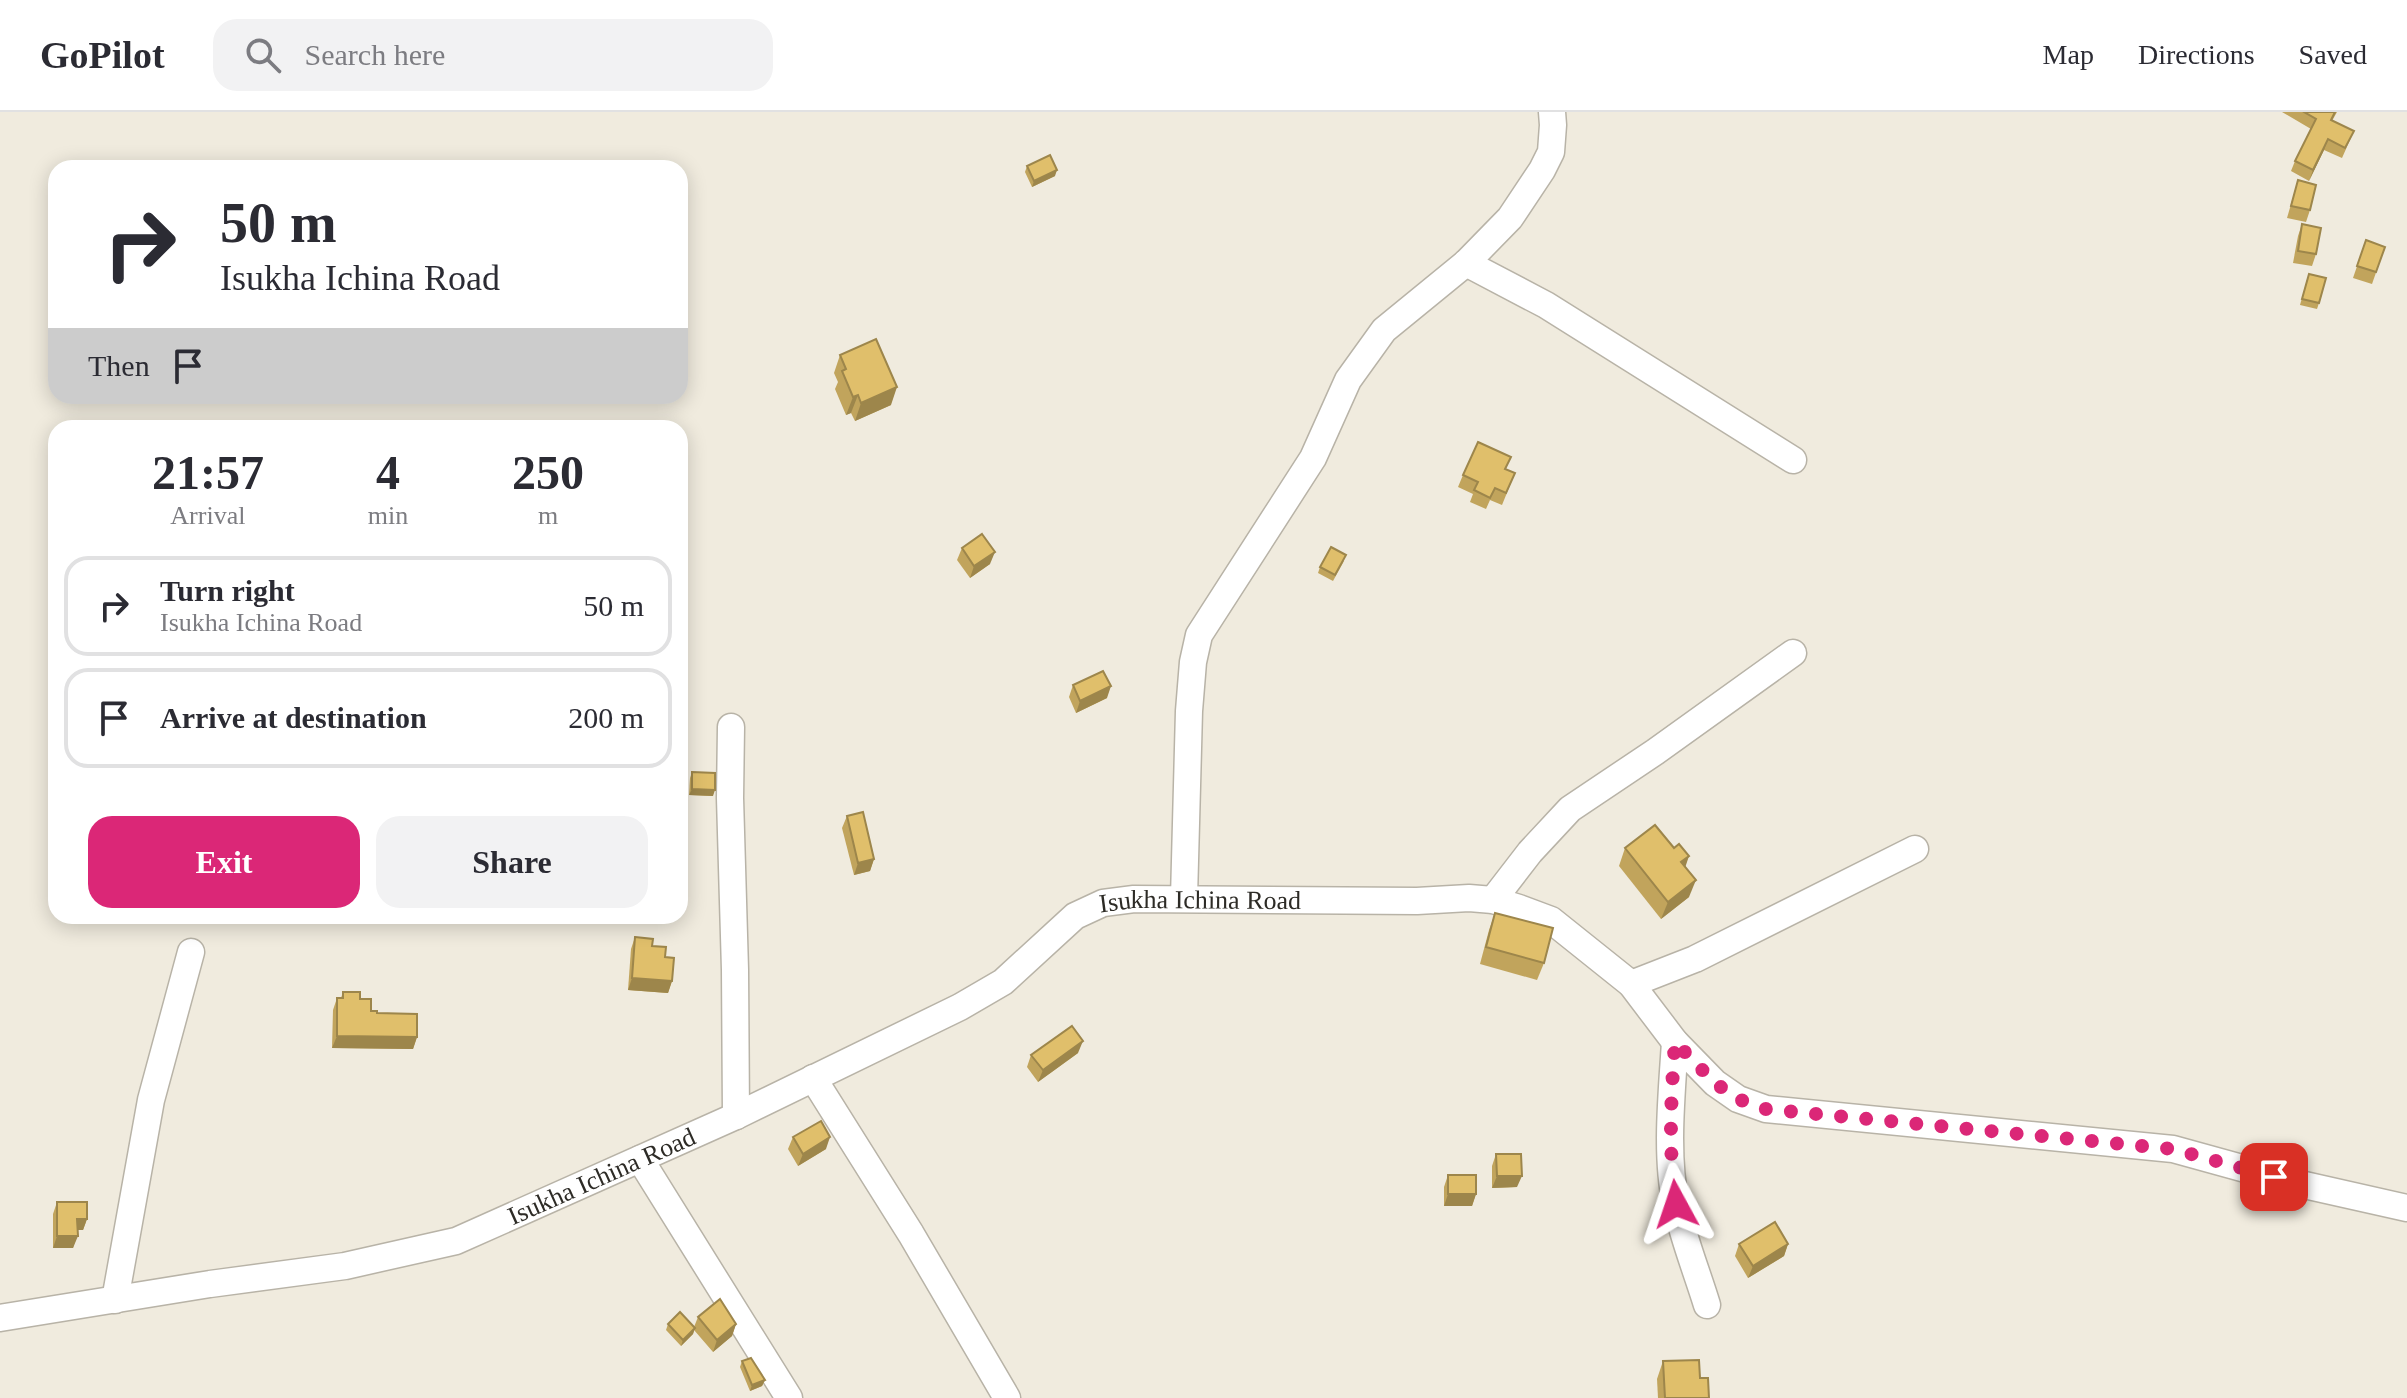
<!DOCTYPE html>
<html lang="en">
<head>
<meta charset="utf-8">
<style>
  :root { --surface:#fff; --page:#f2f2f3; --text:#2b2b33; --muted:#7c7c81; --line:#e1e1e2; --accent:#db2777 }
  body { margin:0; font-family:Georgia,serif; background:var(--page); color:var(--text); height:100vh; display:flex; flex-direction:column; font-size:30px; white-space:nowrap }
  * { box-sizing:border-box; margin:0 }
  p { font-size:26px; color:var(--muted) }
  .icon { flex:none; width:44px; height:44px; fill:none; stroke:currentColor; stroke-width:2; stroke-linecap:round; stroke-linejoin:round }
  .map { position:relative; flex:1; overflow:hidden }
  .side { position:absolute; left:48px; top:308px; width:640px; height:504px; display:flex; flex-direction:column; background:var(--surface); border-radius:24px; box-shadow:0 4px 20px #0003 }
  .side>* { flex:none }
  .banner { position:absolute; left:48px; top:48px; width:640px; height:244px; border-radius:24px; box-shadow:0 4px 20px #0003; background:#fff; color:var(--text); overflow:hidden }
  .pin { position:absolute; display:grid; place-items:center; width:68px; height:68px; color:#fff; margin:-34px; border-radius:16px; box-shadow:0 4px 12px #0006 }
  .me { position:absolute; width:88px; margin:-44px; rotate:355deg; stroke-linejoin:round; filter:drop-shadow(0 0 6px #0008) }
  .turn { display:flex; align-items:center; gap:28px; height:168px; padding:0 40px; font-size:36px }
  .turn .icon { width:104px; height:104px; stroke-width:2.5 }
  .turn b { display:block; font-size:56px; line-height:68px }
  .then { display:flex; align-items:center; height:76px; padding:0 40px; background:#0003; gap:16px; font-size:30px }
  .eta { display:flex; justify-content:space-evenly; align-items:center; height:136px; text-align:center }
  .eta b { font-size:48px; font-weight:700; line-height:56px }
  .button { display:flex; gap:16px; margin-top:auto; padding:16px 40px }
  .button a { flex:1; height:92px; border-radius:24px; background:var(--accent); color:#fff; font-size:32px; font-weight:700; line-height:92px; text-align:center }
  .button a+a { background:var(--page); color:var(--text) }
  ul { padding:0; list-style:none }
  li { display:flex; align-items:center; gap:24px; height:100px; margin:0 16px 12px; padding:0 24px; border:4px solid var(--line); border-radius:24px }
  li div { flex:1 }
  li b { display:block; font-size:30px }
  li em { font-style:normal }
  header { display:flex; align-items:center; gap:48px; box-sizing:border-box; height:112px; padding:0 40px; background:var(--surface); border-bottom:2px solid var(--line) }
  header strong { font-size:38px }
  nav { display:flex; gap:44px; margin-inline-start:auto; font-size:28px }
  .search { width:560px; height:72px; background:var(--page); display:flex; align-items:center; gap:20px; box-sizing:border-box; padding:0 28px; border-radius:24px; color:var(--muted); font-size:30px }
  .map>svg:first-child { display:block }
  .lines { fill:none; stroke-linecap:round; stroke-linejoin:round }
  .street-casing { stroke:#b8b3a7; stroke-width:29 }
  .street { stroke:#fff; stroke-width:26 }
  .wall { fill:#c1a45c }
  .shaded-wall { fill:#9d864b }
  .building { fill:#e0bf6b; stroke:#9d864b; stroke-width:2 }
  .route { stroke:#db2777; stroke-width:14; stroke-dasharray:0 25.2 }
  .labels { text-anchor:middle; stroke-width:8; stroke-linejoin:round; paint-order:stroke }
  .street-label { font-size:26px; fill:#2d2b26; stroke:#fdf8eb }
</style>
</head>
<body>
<header>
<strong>GoPilot</strong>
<div class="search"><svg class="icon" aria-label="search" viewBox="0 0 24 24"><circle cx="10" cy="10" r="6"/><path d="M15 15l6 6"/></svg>Search here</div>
<nav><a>Map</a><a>Directions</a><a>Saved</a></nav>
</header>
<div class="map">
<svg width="2407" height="1286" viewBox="0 0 2407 1286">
  <rect width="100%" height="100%" fill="#f0ebde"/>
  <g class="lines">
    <!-- street casing -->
    <g class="street-casing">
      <g id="street">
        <path d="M1466 151 1546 193 1793 348"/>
        <path d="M731 615 730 686 735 858 736 1004"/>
        <path d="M1184 786 1189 599 1193 550 1199 523 1313 346 1348 268 1384 218 1466 151 1510 106 1542 58 1551 40 1553 13 1552 0"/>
        <path d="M1493 788 1530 740 1570 697 1655 640 1793 541"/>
        <path d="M1631 872 1695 847 1915 737"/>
        <path d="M1675 930C1672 979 1665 1044 1676 1092 1683 1126 1697 1160 1707 1193"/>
        <path d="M813 966 911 1122 1007 1286"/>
        <path d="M640 1047 789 1286"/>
        <path d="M115 1188 151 988 191 840"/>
        <path id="s1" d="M0 1206 210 1172 345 1154 456 1129 736 1004 960 895 1003 870 1075 804 1103 791 1134 787 1417 789 1469 786 1493 788 1519 796 1551 808 1631 872 1675 930 1715 971 1738 987 1766 997 2173 1037 2300 1072 2407 1096"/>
      </g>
    </g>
    <!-- street -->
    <use href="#street" class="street"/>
  </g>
  <!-- wall -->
  <g class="wall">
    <path d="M2282 0H2337L2332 9 2354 19 2342 46 2324 38 2309 69 2291 59 2295 49 2311 17Z"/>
    <path d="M1027 54 1055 64 1032 75 1025 60Z"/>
    <path d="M2298 68 2310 98 2306 110 2287 106Z"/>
    <path d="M2302 112 2316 142 2312 154 2293 151 2298 124Z"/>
    <path d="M2366 128 2385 135 2372 172 2353 166Z"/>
    <path d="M2307 168 2319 191 2317 197 2300 193Z"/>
    <path d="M840 243 891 293 855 309 851 301 846 303 835 277 838 270 834 261Z"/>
    <path d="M1506 357 1515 361 1502 393 1490 388 1486 397 1470 390 1473 382 1458 375 1463 363Z"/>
    <path d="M962 436 990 452 970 466 957 448Z"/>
    <path d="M1344 449 1333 469 1318 461 1320 455Z"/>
    <path d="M1073 573 1107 586 1076 601 1069 585Z"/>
    <path d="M692 660 713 684 689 683 690 666Z"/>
    <path d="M847 704 874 747 870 759 854 763 842 716Z"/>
    <path d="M1625 736 1685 755 1689 785 1661 807 1619 754Z"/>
    <path d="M1495 801 1544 851 1537 868 1480 852 1489 818Z"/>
    <path d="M635 825 652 834 665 845 672 869 668 881 628 878 631 837Z"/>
    <path d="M343 880 360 887 371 899 417 925 413 937 332 936 333 898 337 886H341Z"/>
    <path d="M1078 941 1038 970 1027 955 1031 943Z"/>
    <path d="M793 1025 826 1037 798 1054 788 1037Z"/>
    <path d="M1496 1042 1517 1075 1492 1076V1054Z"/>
    <path d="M1448 1063 1476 1082 1472 1094H1444V1075Z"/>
    <path d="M57 1090 87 1107 83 1118H78L73 1136H53V1102Z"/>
    <path d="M1739 1132H1788L1784 1144 1748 1166 1735 1144Z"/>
    <path d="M698 1205 736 1212 732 1224 713 1240 694 1218 693 1222 681 1234 666 1218 668 1212 694 1215Z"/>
    <path d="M742 1249 765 1268 762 1274 750 1279 740 1255Z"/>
    <path d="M1663 1249 1700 1266 1709 1286H1658L1657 1267Z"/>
  </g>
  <!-- shaded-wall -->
  <g class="shaded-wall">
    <path d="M2328 27 2324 38 2309 69 2313 58Z"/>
    <path d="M1057 58 1055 64 1032 75 1034 69Z"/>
    <path d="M897 275 891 293 855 309 861 291Z"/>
    <path d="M858 283 851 301 846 303 853 285Z"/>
    <path d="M995 440 990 452 970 466 974 454Z"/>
    <path d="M1111 574 1107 586 1076 601 1080 589Z"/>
    <path d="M692 677 715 678 713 684 689 683Z"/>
    <path d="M1689 744 1683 762 1681 750Z"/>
    <path d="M874 747 870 759 854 763 858 751Z"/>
    <path d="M1696 768 1689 785 1661 807 1668 790Z"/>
    <path d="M632 866 672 869 668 881 628 878Z"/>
    <path d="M337 924 417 925 413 937 332 936Z"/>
    <path d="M1083 929 1078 941 1038 970 1043 958Z"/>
    <path d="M830 1025 826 1037 798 1054 803 1042Z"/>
    <path d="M1497 1064H1522L1517 1075 1492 1076Z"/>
    <path d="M1448 1082H1476L1472 1094H1444Z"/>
    <path d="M77 1107H87L83 1118H73Z"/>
    <path d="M57 1124H78L73 1136H53Z"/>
    <path d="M1788 1132 1784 1144 1748 1166 1753 1154Z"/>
    <path d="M736 1212 732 1224 713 1240 717 1228Z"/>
    <path d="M695 1216 693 1222 681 1234 683 1228Z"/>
    <path d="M765 1268 762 1274 750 1279 752 1273Z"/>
  </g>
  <!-- building -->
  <g class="building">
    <path d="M2304 0H2335L2331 8 2354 19 2345 36 2328 27 2313 58 2295 49 2316 7Z"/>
    <path d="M1050 43 1057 58 1034 69 1027 54Z"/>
    <path d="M2298 68 2316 73 2310 98 2291 94Z"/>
    <path d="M2302 112 2321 116 2316 142 2298 139Z"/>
    <path d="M2366 128 2385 135 2376 160 2357 154Z"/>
    <path d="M2309 162 2326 166 2319 191 2302 187Z"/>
    <path d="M876 227 897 275 861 291 858 283 853 285 842 259 846 257 840 243Z"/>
    <path d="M1478 330 1511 345 1505 357 1515 361 1506 381 1495 376 1490 386 1474 378 1478 370 1463 363Z"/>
    <path d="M982 422 995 440 974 454 962 436Z"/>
    <path d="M1331 435 1346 443 1335 463 1320 455Z"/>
    <path d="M1103 559 1111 574 1080 589 1073 573Z"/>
    <path d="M692 660 715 661V678L692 677Z"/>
    <path d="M863 700 874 747 858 751 847 704Z"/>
    <path d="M1655 713 1674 736 1679 732 1689 744 1681 750 1696 768 1668 790 1625 736Z"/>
    <path d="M1495 801 1553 816 1544 851 1486 835Z"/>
    <path d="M635 825 653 827 652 834 666 835 665 845 674 846 672 869 632 866Z"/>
    <path d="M343 880H360V887H371V899H377V901L417 902V925L337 924V886H343Z"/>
    <path d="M1072 914 1083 929 1043 958 1031 943Z"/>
    <path d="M821 1009 830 1025 803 1042 793 1025Z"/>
    <path d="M1496 1042H1521L1522 1064H1497Z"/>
    <rect x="1448" y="1063" width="28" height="19"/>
    <path d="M57 1090H87V1107H77L78 1124H57Z"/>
    <path d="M1775 1110 1788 1132 1753 1154 1739 1132Z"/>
    <path d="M720 1187 736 1212 717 1228 698 1205Z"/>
    <path d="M680 1200 695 1216 683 1228 668 1212Z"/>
    <path d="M751 1246 765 1268 752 1273 742 1249Z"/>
    <path d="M1699 1248 1700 1266H1708L1709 1286H1665L1663 1249Z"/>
  </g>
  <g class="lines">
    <!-- route -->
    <path class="route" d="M1676 1092C1668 1039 1671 984 1675 930L1715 971 1738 987 1766 997 2173 1037 2274 1065"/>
  </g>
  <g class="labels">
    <!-- street labels -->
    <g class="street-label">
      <text dy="9" stroke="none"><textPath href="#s1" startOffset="1294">Isukha Ichina Road</textPath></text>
      <text dy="9" stroke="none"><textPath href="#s1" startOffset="622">Isukha Ichina Road</textPath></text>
    </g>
  </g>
</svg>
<div class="pin" style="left:2274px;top:1065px;background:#d93025"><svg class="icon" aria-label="arrive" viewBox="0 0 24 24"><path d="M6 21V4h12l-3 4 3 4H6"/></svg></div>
<svg class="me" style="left:1676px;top:1092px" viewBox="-20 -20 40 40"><path d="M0-17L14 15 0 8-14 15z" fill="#db2777" stroke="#fff" stroke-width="4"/></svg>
<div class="banner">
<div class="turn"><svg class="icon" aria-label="right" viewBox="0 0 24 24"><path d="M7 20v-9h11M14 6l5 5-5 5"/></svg><div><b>50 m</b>Isukha Ichina Road</div></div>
<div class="then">Then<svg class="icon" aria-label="arrive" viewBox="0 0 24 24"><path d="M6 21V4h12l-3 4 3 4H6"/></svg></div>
</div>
<section class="side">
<div class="eta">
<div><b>21:57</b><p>Arrival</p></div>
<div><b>4</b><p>min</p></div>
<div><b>250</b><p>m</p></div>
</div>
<ul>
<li><svg class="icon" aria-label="right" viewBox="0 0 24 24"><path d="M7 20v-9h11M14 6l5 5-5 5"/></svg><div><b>Turn right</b><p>Isukha Ichina Road</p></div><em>50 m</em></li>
<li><svg class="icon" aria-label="arrive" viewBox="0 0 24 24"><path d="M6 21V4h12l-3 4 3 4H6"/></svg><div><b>Arrive at destination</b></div><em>200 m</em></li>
</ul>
<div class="button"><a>Exit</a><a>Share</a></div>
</section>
</div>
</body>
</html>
